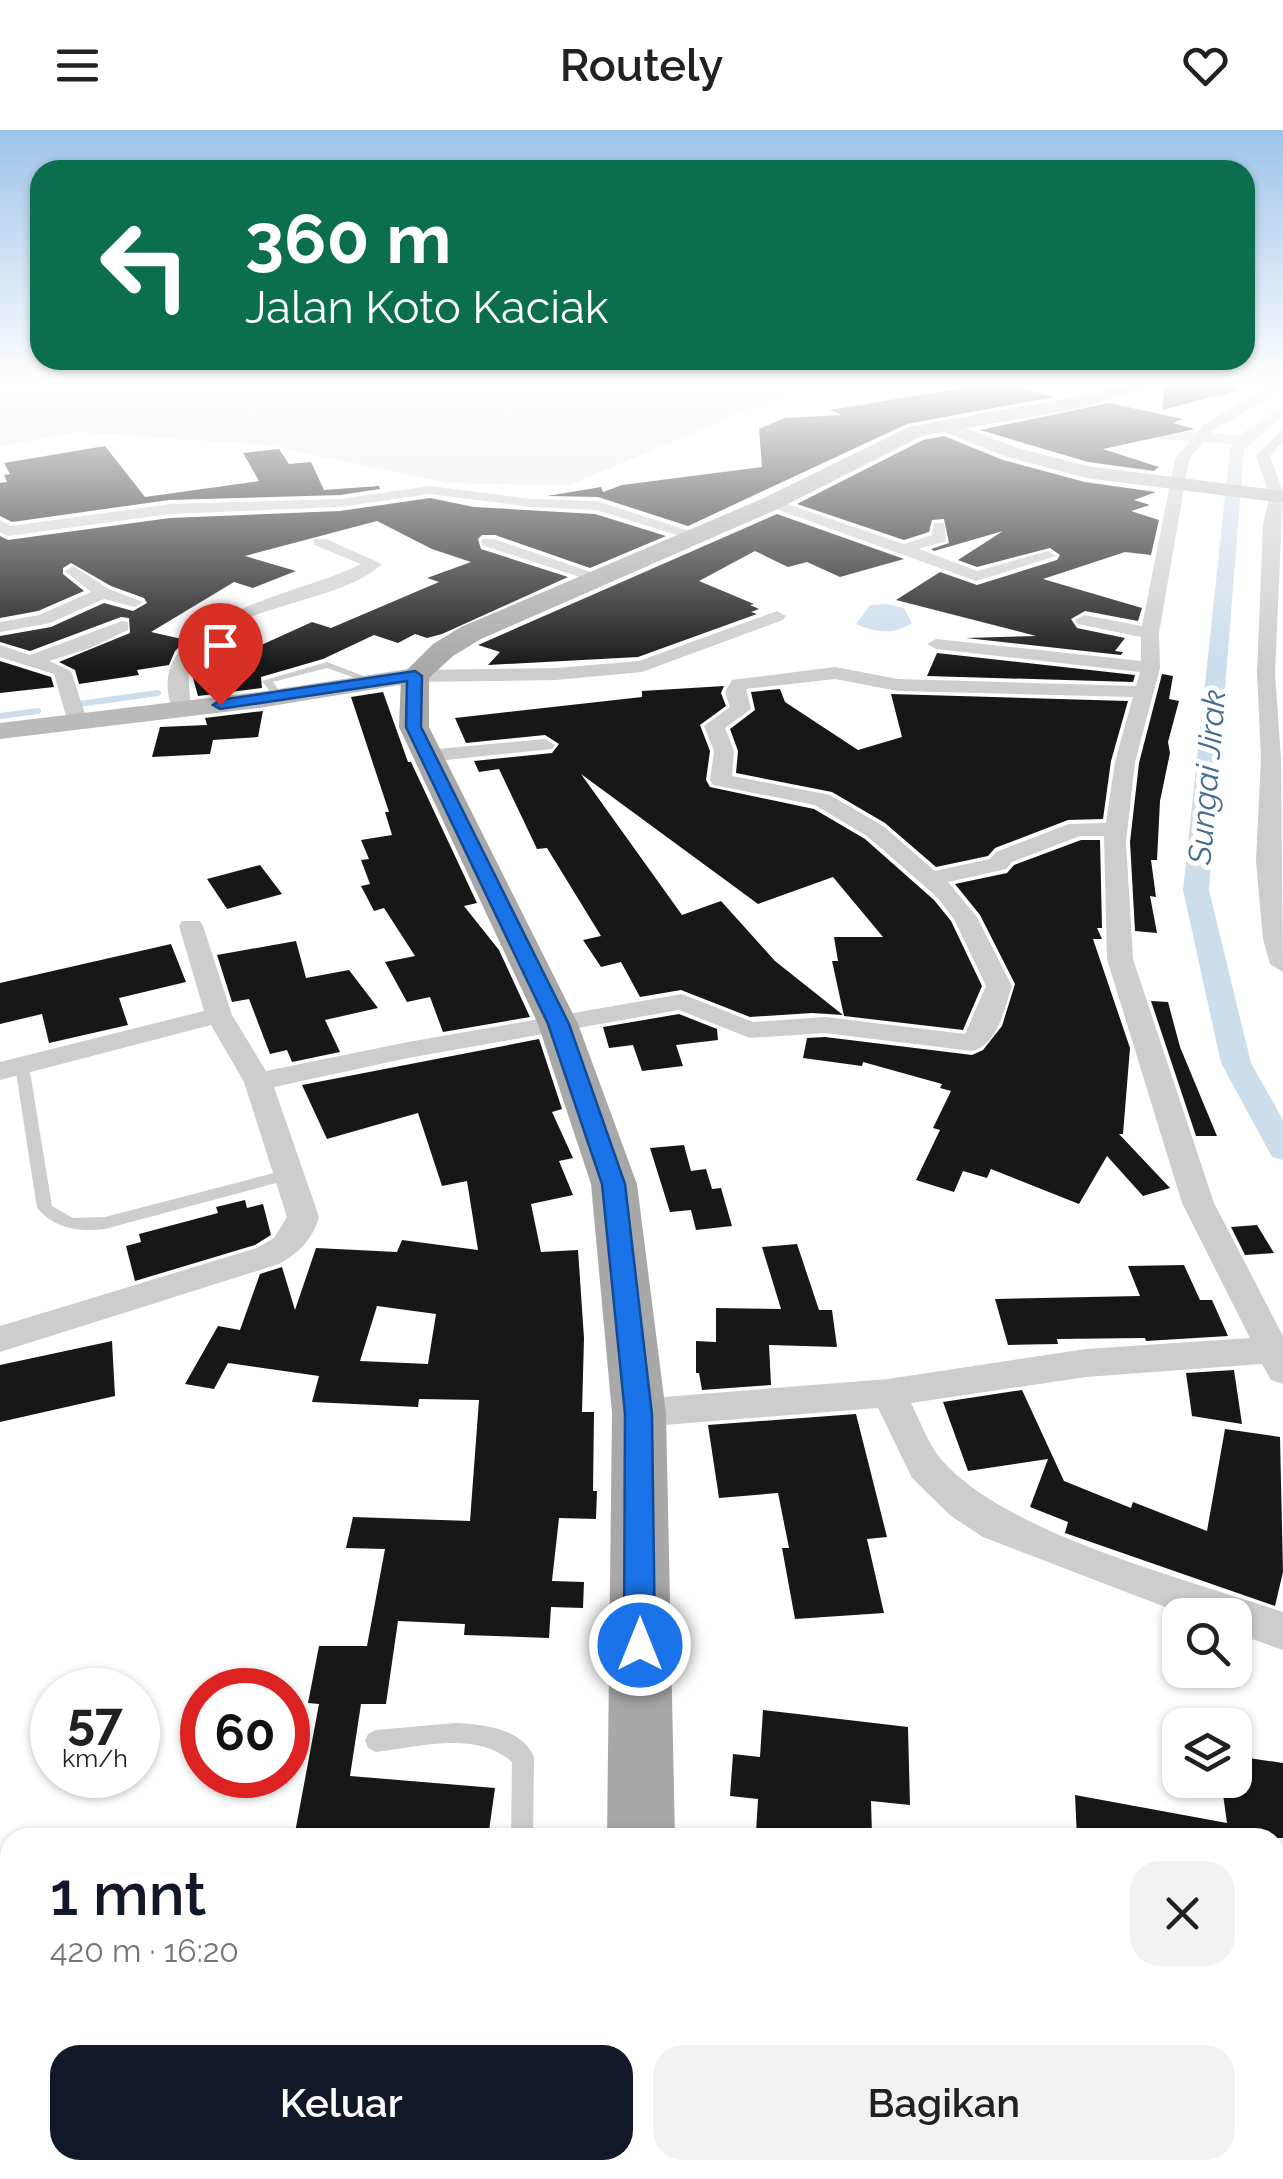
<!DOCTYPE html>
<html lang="id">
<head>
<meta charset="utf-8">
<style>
  :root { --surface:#fff; --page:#f2f2f2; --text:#202124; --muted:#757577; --accent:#111827 }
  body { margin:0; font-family:Raleway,sans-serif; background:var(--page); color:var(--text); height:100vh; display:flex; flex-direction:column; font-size:38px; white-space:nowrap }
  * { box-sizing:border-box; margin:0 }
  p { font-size:32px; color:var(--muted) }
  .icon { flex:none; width:55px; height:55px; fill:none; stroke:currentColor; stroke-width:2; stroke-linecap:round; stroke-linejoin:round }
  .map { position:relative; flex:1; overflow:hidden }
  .drawer { position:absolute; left:0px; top:1698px; width:1285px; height:352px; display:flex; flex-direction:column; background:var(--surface); border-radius:30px 30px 0 0; box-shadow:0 2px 8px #0004 }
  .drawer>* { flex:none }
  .guide { position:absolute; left:30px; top:30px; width:1225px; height:210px; border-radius:30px; box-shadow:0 2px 8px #0004; background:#0b6e4f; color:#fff; overflow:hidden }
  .fabs { position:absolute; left:1162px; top:1468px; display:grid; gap:20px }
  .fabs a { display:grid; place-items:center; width:90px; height:90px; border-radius:20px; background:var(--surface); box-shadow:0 2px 8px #0004; font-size:50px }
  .speed { position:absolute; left:30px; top:1538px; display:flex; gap:20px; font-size:50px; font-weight:700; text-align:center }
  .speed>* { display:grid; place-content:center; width:130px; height:130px; border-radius:50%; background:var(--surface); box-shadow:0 2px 8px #0004; line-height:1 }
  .speed small { font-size:25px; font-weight:400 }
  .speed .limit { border:15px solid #d22; background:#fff; color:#111 }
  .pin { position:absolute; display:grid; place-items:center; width:85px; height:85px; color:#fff; margin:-102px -42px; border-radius:50% 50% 50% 0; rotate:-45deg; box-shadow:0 0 10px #0007 }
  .pin .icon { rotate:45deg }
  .me { position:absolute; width:110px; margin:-55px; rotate:0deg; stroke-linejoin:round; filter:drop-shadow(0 0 8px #0008) }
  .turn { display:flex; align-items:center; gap:35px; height:210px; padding:0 50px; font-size:45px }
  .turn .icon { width:130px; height:130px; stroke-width:2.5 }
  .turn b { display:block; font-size:70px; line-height:85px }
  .round { display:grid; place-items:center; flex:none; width:105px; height:105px; border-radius:30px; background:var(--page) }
  .overview { display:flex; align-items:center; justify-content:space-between; height:170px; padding:0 50px }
  h1 { font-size:60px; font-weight:600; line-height:75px; color:var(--accent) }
  .cta { display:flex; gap:20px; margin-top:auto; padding:20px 50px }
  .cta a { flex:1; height:115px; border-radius:30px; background:var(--accent); color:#fff; font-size:40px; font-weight:600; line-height:115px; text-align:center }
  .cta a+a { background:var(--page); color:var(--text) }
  header { display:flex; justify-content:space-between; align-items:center; height:130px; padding:0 50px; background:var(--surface); font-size:45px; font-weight:600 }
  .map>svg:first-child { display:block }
  .green { fill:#e5ecdf }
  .water { fill:#ccddeb }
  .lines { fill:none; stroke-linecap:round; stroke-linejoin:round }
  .stream { stroke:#ccddeb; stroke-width:6 }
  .canal { fill:#ccddeb; fill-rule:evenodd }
  .building { fill:#171717; fill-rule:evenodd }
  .lane { fill:#cdcdcd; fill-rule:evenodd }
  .street { fill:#cdcdcd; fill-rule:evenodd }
  .secondary { fill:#bababa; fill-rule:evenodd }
  .primary { fill:#a8a8a8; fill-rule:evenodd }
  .route { fill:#1a73e8; stroke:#114b97; stroke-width:2.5 }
  .labels { text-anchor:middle; stroke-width:10; stroke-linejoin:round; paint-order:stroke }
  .far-water-label { font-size:32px; font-style:italic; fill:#416d8f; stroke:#fff }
</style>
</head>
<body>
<header><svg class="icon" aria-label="menu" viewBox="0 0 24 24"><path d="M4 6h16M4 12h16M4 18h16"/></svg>Routely<svg class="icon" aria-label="heart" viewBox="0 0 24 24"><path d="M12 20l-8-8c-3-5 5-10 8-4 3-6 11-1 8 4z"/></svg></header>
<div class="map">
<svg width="1283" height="2049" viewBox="0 0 1283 2049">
  <rect width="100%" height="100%" fill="#fff"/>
  <!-- green -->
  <path class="green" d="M0 252H823L812 253 568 356 448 353 266 315 77 302 0 316Z"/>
  <!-- water -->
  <path class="water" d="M887 474 904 478 912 493C892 505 877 503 856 494L870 475Z"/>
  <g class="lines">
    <!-- stream -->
    <g class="stream">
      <path d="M79 574 158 563"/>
      <path d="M0 586 38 581"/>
    </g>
    <!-- canal -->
    <path class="canal" d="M1283 275V286L1244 320 1209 760 1251 933 1283 990V1030L1272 1027 1221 933 1183 760 1230 320 1233 314 1131 307 1124 303 1131 299 1240 305Z"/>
  </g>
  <!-- building -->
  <g class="building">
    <path d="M998 252 1054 267 907 294 688 396 598 367 547 366 601 357 603 362 622 355 762 337 759 299 784 288 842 285 830 280Z"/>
    <path d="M1170 252H1235L1236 261 1162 280 1165 256Z"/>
    <path d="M1109 273 1183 289 1173 293 1195 299 1103 319 1159 337 1154 341 1088 332 980 300Z"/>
    <path d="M944 306 1003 330 1085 352 1156 362 1134 370 1150 375 1131 381 1159 390 1151 425 1125 422 1043 449 1142 478 1138 491 1085 481 1071 489 1077 498 1125 508 1115 521 1123 522 1121 525 966 508 1036 506 896 470 940 442 977 455 1057 430 1060 425 1050 418 977 437 958 430 1003 401 934 421 931 419 949 413 944 389 932 390 929 402 904 410 797 374 923 310Z"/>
    <path d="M105 316 145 367 259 351 243 323 279 319 289 334 311 332 324 360 379 356 380 359 340 365 169 370 12 392 0 386V353L7 352 4 345 10 344 4 333Z"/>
    <path d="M430 368 474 377 595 384 666 406 590 438 495 405H482L478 409 481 419 568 447 442 504 427 508 415 504 398 513 374 505 323 529 261 547 262 558 198 566 193 548 195 532 208 516 216 517 235 508 259 516 312 492 331 498 439 452 427 448 471 432 432 419 377 391 245 426 296 441 253 458 234 452 151 502 186 510 175 521 169 535 137 540 139 545 79 554 75 540 59 532 130 503 129 488 121 487 30 521 0 512V506L51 497 104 473 133 481 147 473 144 468 111 456 71 433 63 438V444L84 461 38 481 0 488V406L8 410 170 388 340 381Z"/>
    <path d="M777 384 904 429 840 447 807 432 788 437 755 421 699 451 754 474 750 475 759 479 751 482 757 484 638 527 488 535 500 522 478 515Z"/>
    <path d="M937 523 1135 545 1133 552 927 546Z"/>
    <path d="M0 531 51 547 54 557 0 563Z"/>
    <path d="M1162 544 1173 546 1169 569 1179 571 1168 612 1170 623 1160 671 1157 730H1151L1156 767 1150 766 1157 803 1135 801 1130 712 1139 633Z"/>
    <path d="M724 556 721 563 726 576 700 595 710 621 706 650 710 657 814 679 865 709 934 770 951 791 982 856 963 900 844 886 832 831H838L834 807H883L833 747 758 774 581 644 682 785 721 771 775 831 843 885 812 883 750 887 681 860 640 867 621 832 601 837 583 810 601 806 547 718 537 719 499 639 479 642 474 631 552 623 559 614 545 605 466 613 455 588 642 567V561Z"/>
    <path d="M780 559 785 572 858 620 902 607 891 564 1128 571 1111 631 1103 689 1068 690 995 718 988 726 936 737 885 693 832 662 736 643 738 621 730 599 755 580 751 562Z"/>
    <path d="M383 562 408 632H411L477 773 464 776 499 820 530 887 443 902 430 867 407 872 385 832 415 826 384 778 374 781 361 756 370 754 361 730 369 729 361 710 392 705 385 682H389L351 567Z"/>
    <path d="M263 581 258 607 213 610 210 624 152 627 160 597 207 595 205 588Z"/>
    <path d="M1081 710H1100L1102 798H1097L1102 809H1093L1130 918 1123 1004H1119L1170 1058 1143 1066 1107 1026 1079 1074 991 1039 987 1048 963 1041 954 1062 916 1050 940 1000 933 998 951 961 940 958 942 954 863 932 862 936 803 928 807 908 825 907 972 925 983 920 1002 896 1015 854 980 785 955 754 1007 743 1014 735Z"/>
    <path d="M260 735 282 764 227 779 207 749Z"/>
    <path d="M296 811 306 848 349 840 378 878 325 890 340 922 292 932 287 920 270 924 249 869 232 872 217 825Z"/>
    <path d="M171 814 186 852 119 868 128 895 49 913 42 884 0 894V853Z"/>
    <path d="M1151 871 1168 872 1180 917 1217 1006H1196Z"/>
    <path d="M679 884 717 899 718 910 676 915 683 936 642 941 633 915 609 918 603 897Z"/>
    <path d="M539 909 562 979 552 982 573 1028 559 1031 573 1065 531 1074 541 1122 578 1120 584 1208 582 1282H594L593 1361H597L596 1389 559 1388 552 1451 584 1452 583 1478 551 1477 549 1508 464 1505 465 1494 398 1491 386 1574H361L350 1646 495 1658 488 1708H294L319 1574 308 1573 319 1516H367L385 1419 346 1418 353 1387 470 1391 479 1270 419 1269 418 1277 312 1272 319 1246 228 1233 214 1259 185 1254 218 1196 240 1200 260 1144 282 1137 295 1180 316 1118 397 1122 402 1110 478 1120 467 1051 442 1056 418 983 327 1009 302 955ZM377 1176 436 1184 428 1234 360 1231Z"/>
    <path d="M684 1015 691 1041 706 1039 712 1059 721 1058 732 1096 696 1100 691 1080 670 1082 650 1018Z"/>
    <path d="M245 1070 247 1078 263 1074 271 1105 255 1115 135 1151 126 1116 141 1112 139 1104 218 1083 216 1077Z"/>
    <path d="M1257 1095 1274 1123 1245 1125 1231 1097Z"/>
    <path d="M797 1114 819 1180H832L837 1217 769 1215 771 1255 702 1260 699 1243H696V1211L716 1212V1178L781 1179 762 1117Z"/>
    <path d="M1184 1135 1200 1170H1212L1228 1206 1146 1211 1145 1208 1057 1209 1058 1214 1008 1215 995 1169 1140 1166 1128 1136Z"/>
    <path d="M112 1211 115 1266 0 1292V1235Z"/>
    <path d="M1234 1240 1242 1294 1192 1286 1186 1243Z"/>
    <path d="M1022 1260 1064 1351 1131 1378 1133 1372 1207 1401 1225 1299 1280 1307 1283 1442 1275 1476 1065 1403 1068 1392 1030 1377 1048 1329 968 1341 943 1272Z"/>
    <path d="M856 1284 887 1407 867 1409 884 1483 795 1489 782 1418H789L778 1363 719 1368 708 1295Z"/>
    <path d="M763 1580 908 1597 910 1675 871 1671 872 1706 812 1699V1708L756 1702 758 1669 730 1666 733 1624 760 1627Z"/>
    <path d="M1235 1626 1283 1633V1708H1077L1075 1665 1227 1693 1221 1650H1235Z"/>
  </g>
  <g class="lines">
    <!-- lane -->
    <g class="lane">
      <path d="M327 532 377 551 369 553 327 538 273 552 284 567 279 570 276 569 262 551Z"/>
      <path d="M22 932 29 936 52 1076 73 1088 105 1087 290 1039 298 1044 295 1048 105 1099C79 1102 55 1099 37 1078L15 936Z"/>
      <path d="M455 1593C482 1594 522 1598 534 1627L533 1708H511L512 1632C476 1600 419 1617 376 1622L368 1618 365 1611 368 1604 376 1600Z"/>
    </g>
    <!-- street -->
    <g class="street">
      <path d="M1277 252H1283V259L1212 301 1189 329 1159 503 1160 538 1135 632 1126 712 1133 829 1214 1073 1283 1206V1254L1271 1250 1262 1234 1086 1247 911 1273C920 1291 928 1313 940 1328 1004 1404 1187 1449 1283 1482V1520L1235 1503V1485H1186L983 1407 951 1386 912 1348 878 1278 639 1297 626 1293 621 1283 626 1273 639 1269 888 1249 1086 1219 1250 1208 1182 1073 1107 829 1104 706H1080L1012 732 1006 739 948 752 977 787 1012 856C1004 879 998 915 972 921L825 903 750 908 679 880 408 928 274 957 319 1087C312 1110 300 1122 279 1134L0 1222V1196L257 1118 274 1108 287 1087 244 952 211 895 0 950V932L204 881 179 796 182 791H200L203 796 232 885 266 941 408 912 682 864 753 892 825 887 965 904 986 856 954 789 937 767 867 706 815 675 713 655 710 650 714 621 704 596 730 577 725 562 732 550 835 537 898 549 1136 556 1140 542 936 519 927 514 936 509 1141 531V507L1078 494 1075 490 1084 485 1142 496 1175 329 1203 295ZM835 549 898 561 1133 567 1115 632 1106 693 1069 694 996 722 990 729 935 741 883 696 830 665 732 646 734 621 725 598 751 579 746 559Z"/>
      <path d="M1283 299V311L1270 326 1283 362 1275 543 1281 628 1283 842 1270 834 1263 809 1256 731 1261 628 1257 543 1263 394 1270 366 1256 326Z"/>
      <path d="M430 356 531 369 597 371 705 406 697 411 596 380 531 377 430 364 340 377 170 384 8 406 0 402V390L11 396 170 374 340 369Z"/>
      <path d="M772 369 904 414 932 405 934 393H944L946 411 919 419 977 441 1048 421 1056 426 976 451 767 376 765 373Z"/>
      <path d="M314 409H326L382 434C340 474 225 475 195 525 185 540 190 562 191 579L188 583H174C132 487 306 464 361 434L314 415Z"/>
      <path d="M482 409H494L606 447 592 451 482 415Z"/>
      <path d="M73 436 109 459 143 472 134 477 104 469 50 493 0 502V492L39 485 91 462 65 441Z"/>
      <path d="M777 481 786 486 783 490 642 542 556 550 415 552 406 546 415 540 556 538 639 531Z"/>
      <path d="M122 491 128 492V500L90 518 49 531 71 541 88 593 85 597H71L68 593 54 544 0 527V515L30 525Z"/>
      <path d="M545 609 555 615 552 619 427 632 417 626 427 620Z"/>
      <path d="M0 1853 10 1857V1910L0 1906Z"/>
      <path d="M83 2040H139L143 2049H87Z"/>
    </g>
    <!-- secondary -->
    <g class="secondary">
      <path d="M943 290 1018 318 1087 336 1283 361V373L1086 348 1004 326 937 299V291Z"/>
      <path d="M415 538 428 546 424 551 259 578 0 609V593L259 562Z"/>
    </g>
    <!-- primary -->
    <g class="primary">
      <path d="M1135 252H1166L1080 278 922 306 780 378 481 509 453 526 429 548V597L578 894 637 1054 666 1283 675 1708H607L612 1283 591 1054 538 894 399 597 401 546 433 514 461 497 764 368 909 297 1079 266Z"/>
      <rect x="583" y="2040" width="80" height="9"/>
    </g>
  </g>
  <!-- sky -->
  <linearGradient id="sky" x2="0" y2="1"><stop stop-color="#9dc4e9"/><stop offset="0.47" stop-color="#fff"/><stop offset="1" stop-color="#fff" stop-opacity="0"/></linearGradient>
  <rect width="1283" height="539" fill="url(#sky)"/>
  <!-- route -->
  <path class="route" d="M415 541 422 546 421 597 569 894 625 1054 652 1284 655 1515 651 1525 640 1529 629 1525 624 1515 625 1284 602 1054 548 894 406 597 407 551 220 579 213 575 220 570Z"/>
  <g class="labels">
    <!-- far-water labels -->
    <g class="far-water-label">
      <text transform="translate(1207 647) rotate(-85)" y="11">Sungai Jirak</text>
    </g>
  </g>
</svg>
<div class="fabs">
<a><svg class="icon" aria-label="search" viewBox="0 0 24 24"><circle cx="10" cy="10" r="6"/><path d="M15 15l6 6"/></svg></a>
<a><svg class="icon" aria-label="layers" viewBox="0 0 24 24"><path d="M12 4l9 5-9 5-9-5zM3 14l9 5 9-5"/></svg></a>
</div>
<div class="speed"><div>57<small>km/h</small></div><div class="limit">60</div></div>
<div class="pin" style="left:220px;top:575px;background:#d93025"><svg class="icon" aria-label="arrive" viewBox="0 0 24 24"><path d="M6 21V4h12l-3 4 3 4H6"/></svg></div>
<svg class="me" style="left:640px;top:1515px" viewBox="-20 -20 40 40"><circle r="17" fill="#1a73e8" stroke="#fff" stroke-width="3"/><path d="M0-11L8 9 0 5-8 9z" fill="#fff"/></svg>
<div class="guide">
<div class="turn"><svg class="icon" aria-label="left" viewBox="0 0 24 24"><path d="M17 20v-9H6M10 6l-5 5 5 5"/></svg><div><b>360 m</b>Jalan Koto Kaciak</div></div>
</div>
<section class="drawer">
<div class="overview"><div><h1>1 mnt</h1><p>420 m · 16:20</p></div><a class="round"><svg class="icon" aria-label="close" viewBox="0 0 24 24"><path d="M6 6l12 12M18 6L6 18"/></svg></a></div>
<div class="cta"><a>Keluar</a><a>Bagikan</a></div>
</section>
</div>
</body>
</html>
